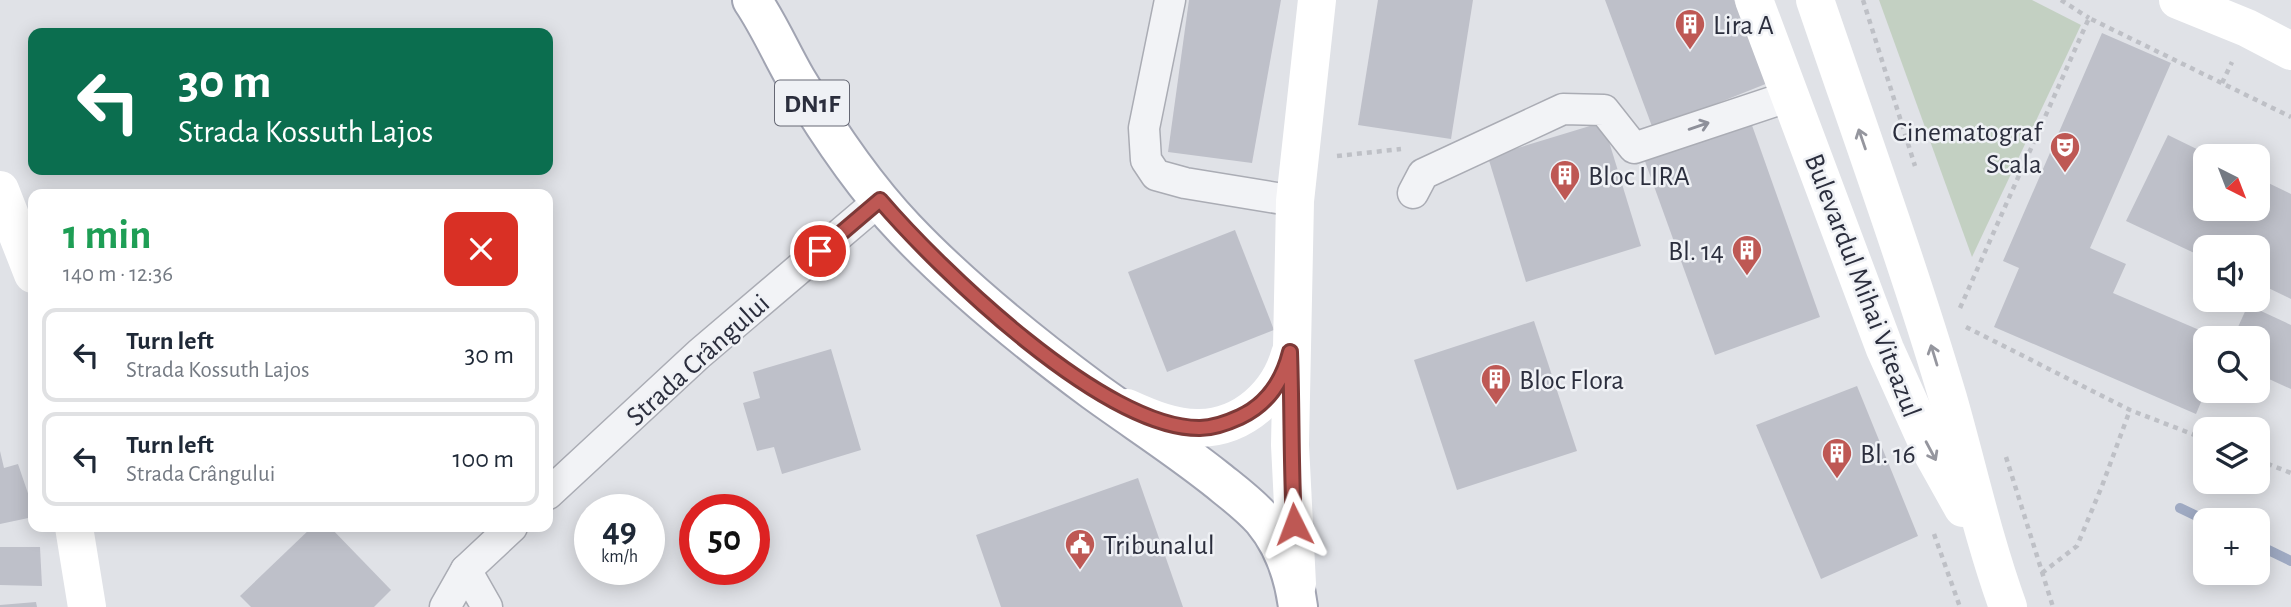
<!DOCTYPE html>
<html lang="en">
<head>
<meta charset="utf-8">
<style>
  :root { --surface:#fff; --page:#f2f2f3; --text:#1f2937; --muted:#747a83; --line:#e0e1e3 }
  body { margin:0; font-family:"Alegreya Sans",sans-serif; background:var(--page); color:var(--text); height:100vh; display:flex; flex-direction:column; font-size:26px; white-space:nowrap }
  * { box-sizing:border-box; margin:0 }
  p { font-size:23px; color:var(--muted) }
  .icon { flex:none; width:38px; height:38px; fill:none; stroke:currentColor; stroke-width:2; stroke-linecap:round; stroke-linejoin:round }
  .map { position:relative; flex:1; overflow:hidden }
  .panel { position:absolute; left:28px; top:189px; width:525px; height:343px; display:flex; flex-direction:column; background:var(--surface); border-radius:14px; box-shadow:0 4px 18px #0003 }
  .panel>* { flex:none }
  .top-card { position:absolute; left:28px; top:28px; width:525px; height:147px; border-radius:14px; box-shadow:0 4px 18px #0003; background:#0b6e4f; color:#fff; overflow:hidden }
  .needle { width:46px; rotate:138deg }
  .tools { position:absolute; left:2193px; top:144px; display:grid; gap:14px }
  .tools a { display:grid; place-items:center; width:77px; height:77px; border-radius:14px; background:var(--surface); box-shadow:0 4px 18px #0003; font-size:35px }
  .speed { position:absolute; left:574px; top:494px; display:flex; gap:14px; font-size:35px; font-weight:700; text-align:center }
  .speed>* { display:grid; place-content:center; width:91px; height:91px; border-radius:50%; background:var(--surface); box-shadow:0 4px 18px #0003; line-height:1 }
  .speed small { font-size:18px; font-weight:400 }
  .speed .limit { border:10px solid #d22; background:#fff; color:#111 }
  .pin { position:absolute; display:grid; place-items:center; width:60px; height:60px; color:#fff; margin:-30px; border:4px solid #fff; border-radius:50%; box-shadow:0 2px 7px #0007 }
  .me { position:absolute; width:77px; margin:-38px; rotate:357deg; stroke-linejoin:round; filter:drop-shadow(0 0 5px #0008) }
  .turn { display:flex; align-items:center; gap:24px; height:147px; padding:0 35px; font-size:32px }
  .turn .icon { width:91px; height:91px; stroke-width:2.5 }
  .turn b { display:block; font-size:49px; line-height:60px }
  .round { display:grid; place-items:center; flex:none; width:74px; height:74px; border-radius:14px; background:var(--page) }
  .overview { display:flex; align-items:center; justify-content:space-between; height:119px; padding:0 35px }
  h1 { font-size:42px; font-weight:600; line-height:52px; color:#1e9e55 }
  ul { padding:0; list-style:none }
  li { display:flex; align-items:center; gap:21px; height:94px; margin:0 14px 10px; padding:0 21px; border:4px solid var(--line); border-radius:14px }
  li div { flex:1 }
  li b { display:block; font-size:26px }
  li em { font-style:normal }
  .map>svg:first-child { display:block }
  .green { fill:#c3d0c2 }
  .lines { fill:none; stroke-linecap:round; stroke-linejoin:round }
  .stream { stroke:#9faac3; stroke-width:10 }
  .building { fill:#bec0c9 }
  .street-casing { stroke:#aaacb4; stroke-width:33 }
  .primary-casing { stroke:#a1a4b2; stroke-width:42 }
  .path { stroke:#bec0c6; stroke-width:4.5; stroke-dasharray:5 5; stroke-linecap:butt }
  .street { stroke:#f2f3f6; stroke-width:30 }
  .secondary { stroke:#fff; stroke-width:38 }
  .primary { stroke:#fff; stroke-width:38 }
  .oneway { stroke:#8e909a }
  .oneway2 { stroke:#95969e }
  .route-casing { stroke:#7c3937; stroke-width:18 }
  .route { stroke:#be5854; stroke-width:12 }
  .labels { text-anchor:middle; stroke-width:5; stroke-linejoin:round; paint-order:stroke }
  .shield { fill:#eff1f5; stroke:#666874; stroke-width:2 }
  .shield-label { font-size:26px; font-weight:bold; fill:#2b2e3d }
  .poi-label { font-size:28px; fill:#2b2e3d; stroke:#eff1f5; text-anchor:start }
  .street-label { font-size:28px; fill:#2b2e3d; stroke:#eff1f5 }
</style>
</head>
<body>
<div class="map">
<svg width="2291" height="607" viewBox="0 0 2291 607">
  <rect width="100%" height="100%" fill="#e0e2e7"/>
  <!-- green -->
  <path class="green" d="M1879 0H2032L2081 25 1972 257Z"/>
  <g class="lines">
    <!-- stream -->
    <g class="stream">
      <path d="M2180 508 2205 520"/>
      <path d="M2258 545 2291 561"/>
    </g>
  </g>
  <!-- building -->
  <g class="building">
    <path d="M1189 0H1281L1252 163 1168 152Z"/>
    <path d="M1378 0H1473L1451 139 1358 125Z"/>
    <path d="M1605 0H1734L1768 83 1653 129Z"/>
    <path d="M2102 33 2171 63 2090 248 2126 264 2113 293 2218 338H2205L2206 390 2196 414 1994 327 2019 268 2003 261Z"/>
    <path d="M1748 114 1820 317 1715 355 1642 153Z"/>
    <path d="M1603 122 1641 246 1526 282 1488 157Z"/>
    <path d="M2168 135 2211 156H2205V208H2258V178L2291 194V299L2258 283V247H2205V258L2126 221Z"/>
    <path d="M1235 230 1274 330 1167 372 1128 272Z"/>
    <path d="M2248 305 2291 325V389L2258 374V338H2233Z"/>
    <path d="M1534 321 1577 451 1457 490 1414 360Z"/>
    <path d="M831 349 861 450 782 474 774 447 757 451 743 403 760 398 753 372Z"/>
    <path d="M1857 386 1918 536 1821 579 1756 425Z"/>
    <path d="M0 451 4 468 18 464 33 508V517L0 524Z"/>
    <path d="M1138 478 1183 607H1001L976 535Z"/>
    <path d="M312 527H330L391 590 374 607H251L240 596Z"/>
    <path d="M0 547H40L42 586 0 585Z"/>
    <path d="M36 602 37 607H0V605Z"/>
  </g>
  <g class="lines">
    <!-- street casing -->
    <g class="street-casing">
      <g id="street">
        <path d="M1170 0 1144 128 1146 160 1156 175 1185 183 1295 201"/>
        <path d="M1413 193 1423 174 1563 109 1604 110 1634 148 1790 96"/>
        <path d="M548 494 699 354 880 200"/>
        <path d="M466 570 487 607"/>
        <path d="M445 607 466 570 512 527"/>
      </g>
    </g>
    <!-- primary casing -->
    <g class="primary-casing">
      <path id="primary" d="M752 0C769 25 781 53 796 79 827 131 863 185 905 229 962 289 1028 342 1094 391 1134 420 1176 447 1215 478 1231 491 1249 504 1263 520 1283 544 1294 576 1298 607"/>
    </g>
    <!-- path -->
    <g class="path">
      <path d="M1863 0 1915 166"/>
      <path d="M2061 0 2089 18"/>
      <path d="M2222 83 2232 62"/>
      <path d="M1337 156 1401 149"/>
      <path d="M1960 308 2089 18 2291 117"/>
      <path d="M1966 327 2130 410 2205 439"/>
      <path d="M2006 457 2053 607"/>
      <path d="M2258 460 2291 473"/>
      <path d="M1934 534 1960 607"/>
      <path d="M2042 573 2077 546 2102 486 2130 410"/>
    </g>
    <!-- street -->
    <use href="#street" class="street"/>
    <!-- secondary -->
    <g class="secondary">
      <path d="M1754 0 1885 349 1930 449 1963 508"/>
      <path d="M1815 0C1860 132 1908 264 1948 398 1968 468 1983 538 2008 607"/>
      <path d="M2178 0 2247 28 2291 51"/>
      <path d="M0 190 33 274"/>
      <path d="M1127 408C1149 418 1175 429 1200 428 1244 427 1279 394 1290 354"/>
      <path d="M74 527 87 607"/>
      <path d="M1297 584 1290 445 1295 201 1317 0"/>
    </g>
    <!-- primary -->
    <use href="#primary" class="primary"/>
  </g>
  <!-- one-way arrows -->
  <defs><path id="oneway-shaft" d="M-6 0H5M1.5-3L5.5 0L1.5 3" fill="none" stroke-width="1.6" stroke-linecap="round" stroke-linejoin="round" transform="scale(1.75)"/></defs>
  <use class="oneway" href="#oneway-shaft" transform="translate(1699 126) rotate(-19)"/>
  <g class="oneway2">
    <use href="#oneway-shaft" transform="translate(1862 139) rotate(-109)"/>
    <use href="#oneway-shaft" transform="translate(1934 355) rotate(-107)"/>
    <use href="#oneway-shaft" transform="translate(1931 451) rotate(62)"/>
  </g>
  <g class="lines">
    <!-- route casing -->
    <g class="route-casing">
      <path id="route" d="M820 251 880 200C940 270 1104 429 1200 428 1214 428 1227 423 1240 417 1268 404 1283 380 1290 352 1292 409 1291 466 1294 524"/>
    </g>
    <!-- route -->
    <use href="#route" class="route"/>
  </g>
  <!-- icons -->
  <defs>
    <g id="building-pin" transform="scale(1.575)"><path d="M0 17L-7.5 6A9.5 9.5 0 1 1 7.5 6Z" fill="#be5854" stroke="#eff1f5"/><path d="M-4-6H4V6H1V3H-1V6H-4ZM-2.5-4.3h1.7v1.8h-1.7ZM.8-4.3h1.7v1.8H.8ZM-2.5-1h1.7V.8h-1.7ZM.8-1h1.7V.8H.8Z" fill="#fff"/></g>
    <g id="theatre-pin" transform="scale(1.575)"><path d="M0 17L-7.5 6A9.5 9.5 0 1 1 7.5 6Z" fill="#be5854" stroke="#eff1f5"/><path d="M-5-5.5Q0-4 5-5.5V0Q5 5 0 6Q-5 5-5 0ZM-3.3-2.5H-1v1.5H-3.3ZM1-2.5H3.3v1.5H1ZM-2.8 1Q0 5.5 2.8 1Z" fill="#fff"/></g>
    <g id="civic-pin" transform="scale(1.575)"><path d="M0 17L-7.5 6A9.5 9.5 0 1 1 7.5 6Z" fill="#be5854" stroke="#eff1f5"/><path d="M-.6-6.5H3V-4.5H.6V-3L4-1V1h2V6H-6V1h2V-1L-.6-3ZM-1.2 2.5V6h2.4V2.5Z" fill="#fff"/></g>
  </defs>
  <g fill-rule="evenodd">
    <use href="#building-pin" x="1690" y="24"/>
    <use href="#theatre-pin" x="2065" y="147"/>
    <use href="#building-pin" x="1565" y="175"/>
    <use href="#building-pin" x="1747" y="250"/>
    <use href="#building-pin" x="1496" y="379"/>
    <use href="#building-pin" x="1837" y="453"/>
    <use href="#civic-pin" x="1080" y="544"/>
  </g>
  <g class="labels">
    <!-- shield labels -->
    <rect class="shield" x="775" y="80.5" width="74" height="45" rx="5"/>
    <g class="shield-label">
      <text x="812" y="112">DN1F</text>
    </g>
    <!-- poi labels -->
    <g class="poi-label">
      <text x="1713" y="34">Lira A</text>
      <text x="2042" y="141" text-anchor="end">Cinematograf<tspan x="2042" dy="32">Scala</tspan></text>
      <text x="1588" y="185">Bloc LIRA</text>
      <text x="1724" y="260" text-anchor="end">Bl. 14</text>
      <text x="1519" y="389">Bloc Flora</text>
      <text x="1860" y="463">Bl. 16</text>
      <text x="1103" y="554">Tribunalul</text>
    </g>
    <!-- street labels -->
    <g class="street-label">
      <text transform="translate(1864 285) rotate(69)" y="10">Bulevardul Mihai Viteazul</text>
      <text transform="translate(697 359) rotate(-42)" y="10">Strada Crângului</text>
    </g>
  </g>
</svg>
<div class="tools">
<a><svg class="needle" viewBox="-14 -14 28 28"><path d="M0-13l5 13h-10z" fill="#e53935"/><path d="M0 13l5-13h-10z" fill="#747a83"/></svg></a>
<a><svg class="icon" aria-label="sound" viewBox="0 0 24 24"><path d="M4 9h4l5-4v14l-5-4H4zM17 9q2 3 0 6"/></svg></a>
<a><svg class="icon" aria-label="search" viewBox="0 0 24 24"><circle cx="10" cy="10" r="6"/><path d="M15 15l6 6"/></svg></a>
<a><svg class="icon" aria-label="layers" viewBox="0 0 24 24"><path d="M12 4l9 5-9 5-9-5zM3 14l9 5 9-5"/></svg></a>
<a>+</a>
</div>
<div class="speed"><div>49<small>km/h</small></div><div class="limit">50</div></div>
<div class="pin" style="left:820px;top:251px;background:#d93025"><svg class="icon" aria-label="arrive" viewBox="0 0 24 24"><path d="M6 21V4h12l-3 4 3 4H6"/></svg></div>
<svg class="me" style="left:1294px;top:524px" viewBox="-20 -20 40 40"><path d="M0-17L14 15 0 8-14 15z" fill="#be5854" stroke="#fff" stroke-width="4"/></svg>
<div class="top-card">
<div class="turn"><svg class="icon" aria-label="left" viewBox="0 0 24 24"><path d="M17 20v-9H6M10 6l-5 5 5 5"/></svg><div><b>30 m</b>Strada Kossuth Lajos</div></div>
</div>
<section class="panel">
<div class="overview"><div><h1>1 min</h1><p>140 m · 12:36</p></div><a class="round" style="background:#d93025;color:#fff"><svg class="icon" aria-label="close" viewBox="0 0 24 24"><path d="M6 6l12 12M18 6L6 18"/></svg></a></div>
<ul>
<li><svg class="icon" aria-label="left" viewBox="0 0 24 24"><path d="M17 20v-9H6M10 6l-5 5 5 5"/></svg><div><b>Turn left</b><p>Strada Kossuth Lajos</p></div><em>30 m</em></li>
<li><svg class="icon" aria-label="left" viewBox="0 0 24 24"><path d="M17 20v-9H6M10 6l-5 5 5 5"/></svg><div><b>Turn left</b><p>Strada Crângului</p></div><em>100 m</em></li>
</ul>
</section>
</div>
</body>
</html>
